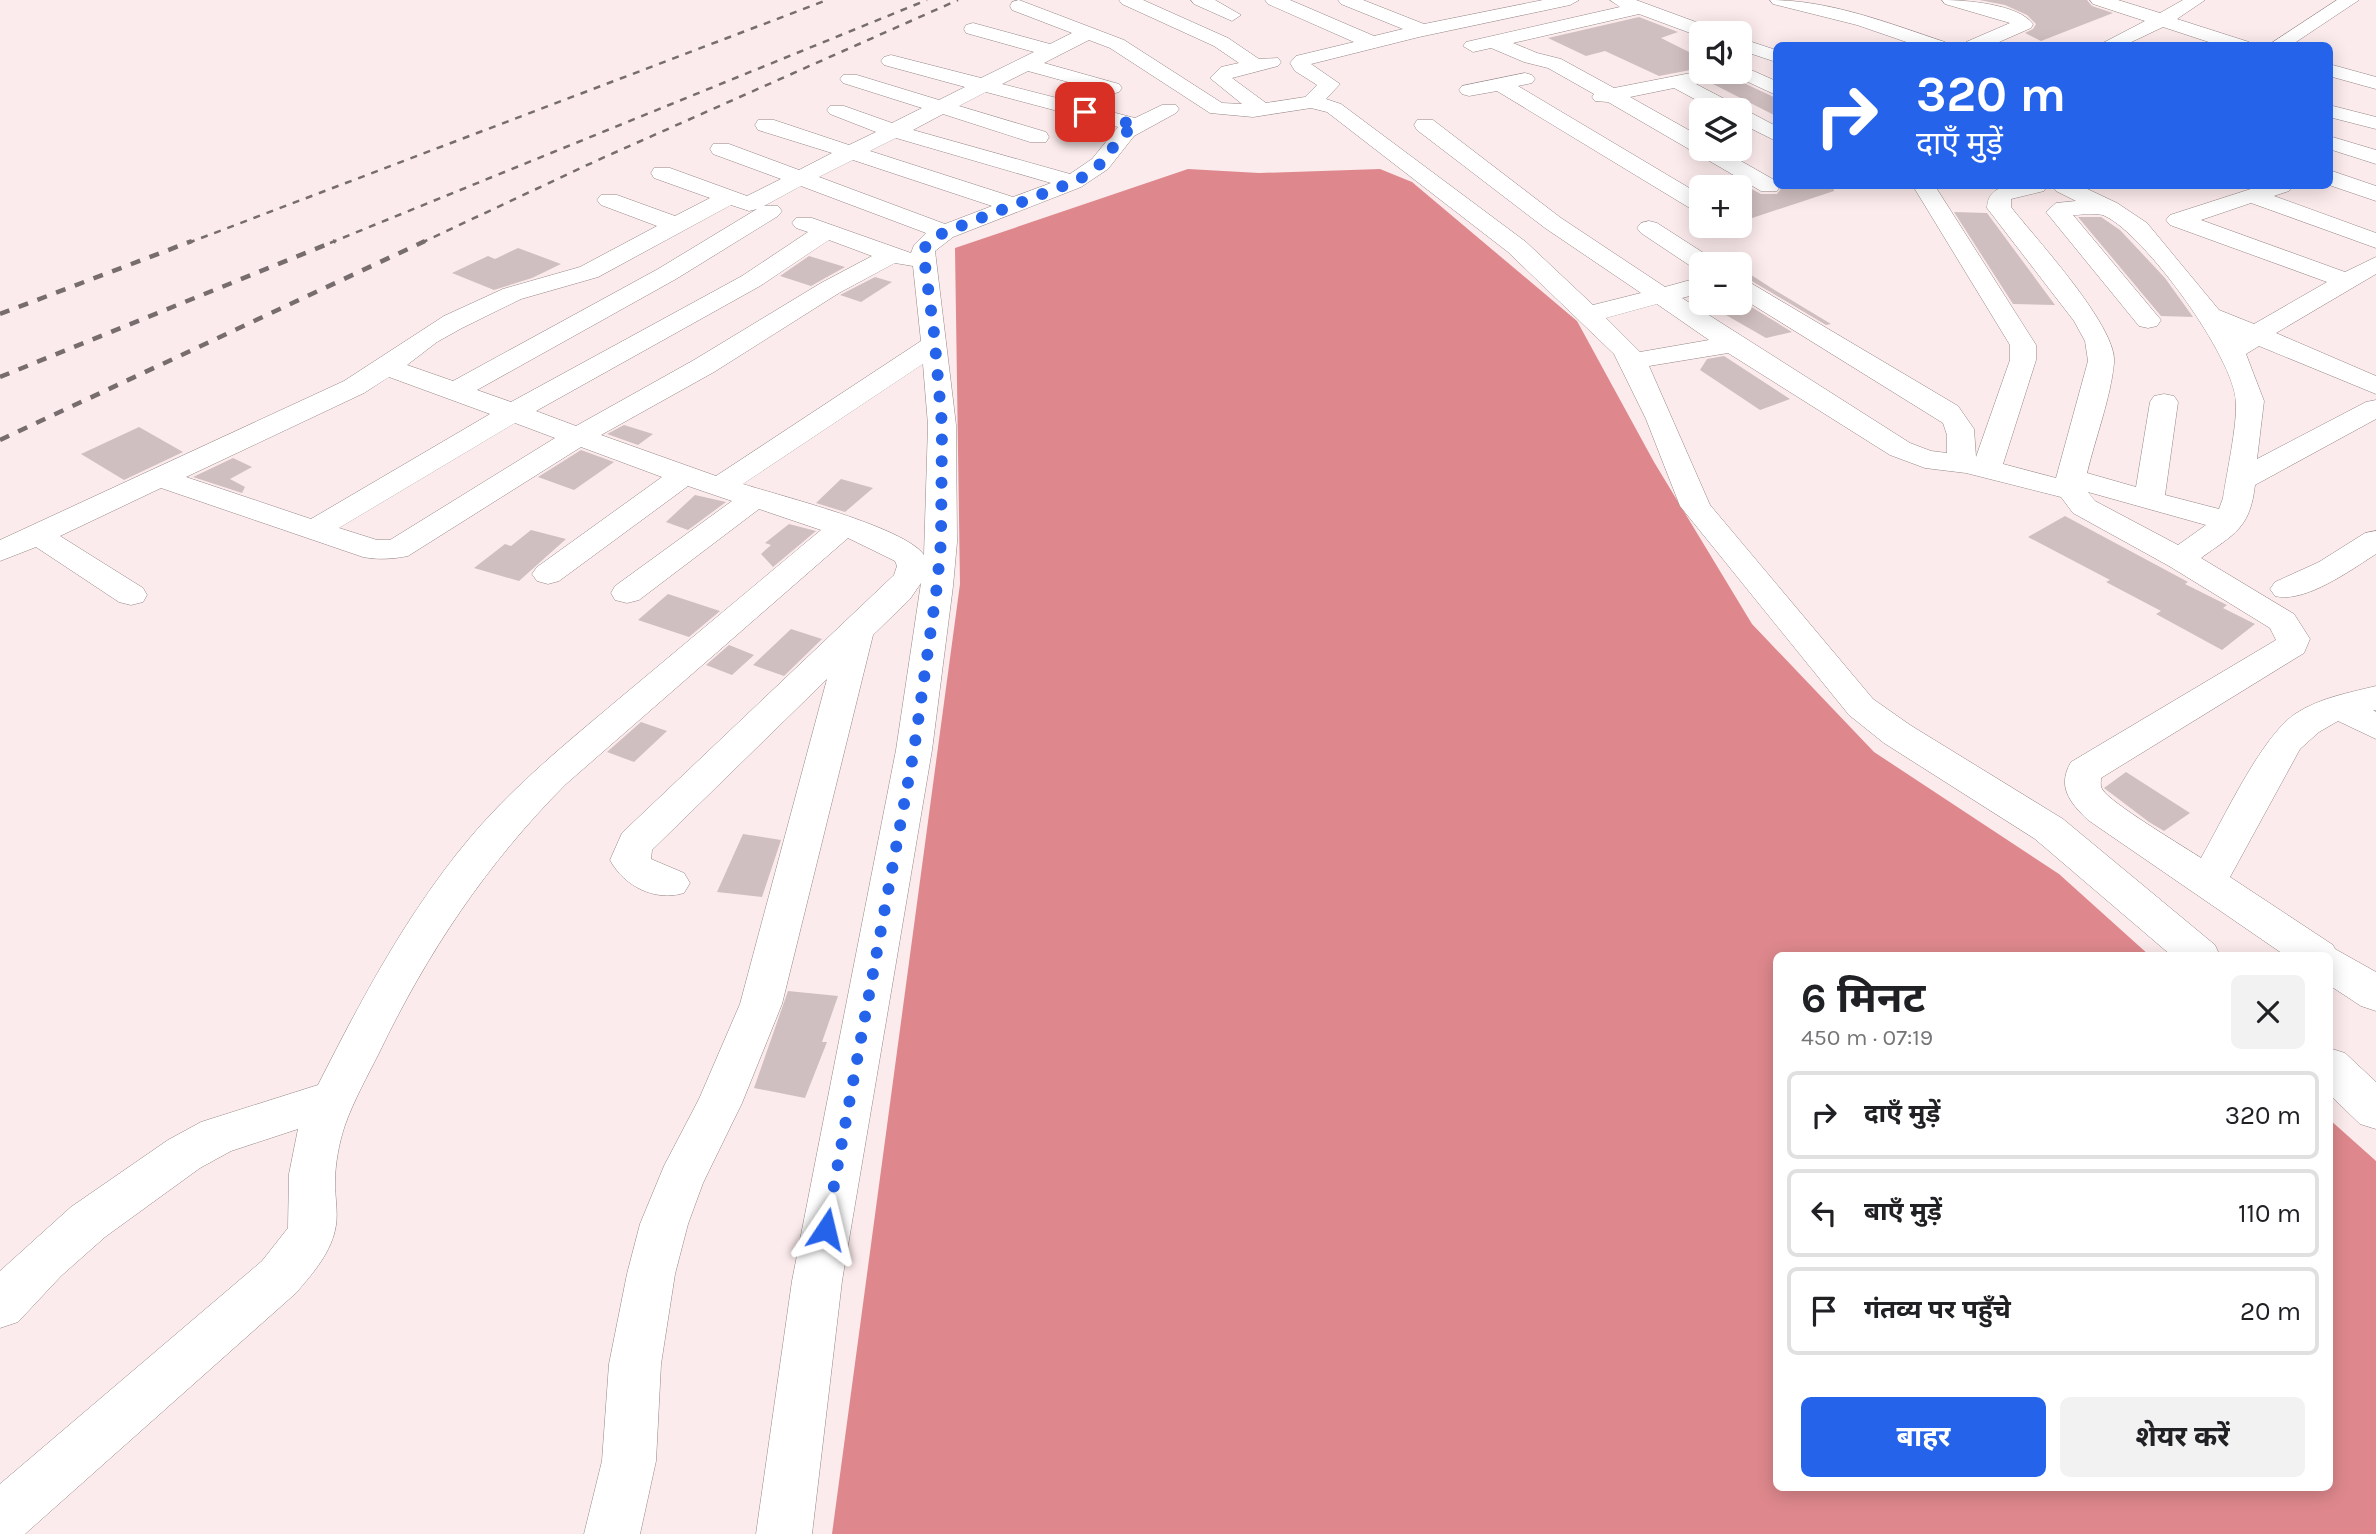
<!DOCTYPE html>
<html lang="hi">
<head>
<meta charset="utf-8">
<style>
  :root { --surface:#fff; --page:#f2f2f2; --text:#202124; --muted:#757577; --line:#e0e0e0; --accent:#2563eb }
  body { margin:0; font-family:Karla,"Noto Sans Devanagari",sans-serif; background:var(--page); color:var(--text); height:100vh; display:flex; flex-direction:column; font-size:26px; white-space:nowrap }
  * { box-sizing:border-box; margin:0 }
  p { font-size:23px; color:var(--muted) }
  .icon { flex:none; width:38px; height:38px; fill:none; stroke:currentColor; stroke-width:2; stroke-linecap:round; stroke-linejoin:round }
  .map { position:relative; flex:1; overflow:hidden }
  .side { position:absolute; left:1773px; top:952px; width:560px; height:539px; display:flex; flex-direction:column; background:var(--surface); border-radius:10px; box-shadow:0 4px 18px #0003 }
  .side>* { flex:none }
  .banner { position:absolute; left:1773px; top:42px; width:560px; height:147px; border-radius:10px; box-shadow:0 4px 18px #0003; background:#2563eb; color:#fff; overflow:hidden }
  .controls { position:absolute; left:1689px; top:21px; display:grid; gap:14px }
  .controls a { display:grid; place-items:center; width:63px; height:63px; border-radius:10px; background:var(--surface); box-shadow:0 4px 18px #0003; font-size:35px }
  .pin { position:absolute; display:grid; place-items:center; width:60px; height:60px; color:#fff; margin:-30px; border-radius:14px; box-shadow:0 4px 10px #0006 }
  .me { position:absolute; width:77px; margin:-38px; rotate:10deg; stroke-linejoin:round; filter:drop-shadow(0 0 5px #0008) }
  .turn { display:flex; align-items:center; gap:24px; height:147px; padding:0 28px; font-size:32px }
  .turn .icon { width:91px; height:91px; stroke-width:2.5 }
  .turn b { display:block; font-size:49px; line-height:60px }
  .round { display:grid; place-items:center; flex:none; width:74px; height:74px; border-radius:10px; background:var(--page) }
  .head { display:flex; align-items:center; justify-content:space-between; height:119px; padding:0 28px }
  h1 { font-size:42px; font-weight:700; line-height:52px }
  .primary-button { display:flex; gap:14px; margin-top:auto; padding:14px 28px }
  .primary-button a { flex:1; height:80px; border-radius:10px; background:var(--accent); color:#fff; font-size:28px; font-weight:700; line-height:80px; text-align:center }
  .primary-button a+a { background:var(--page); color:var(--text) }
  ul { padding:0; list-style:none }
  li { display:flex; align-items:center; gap:21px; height:88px; margin:0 14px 10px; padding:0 14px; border:4px solid var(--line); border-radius:10px }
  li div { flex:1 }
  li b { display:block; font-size:26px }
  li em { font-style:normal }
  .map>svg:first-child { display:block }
  .water { fill:#de888d }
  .building { fill:#d0bfc0 }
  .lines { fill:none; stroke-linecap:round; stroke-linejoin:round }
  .minor-casing { stroke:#958686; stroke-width:1 }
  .minor { fill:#fff; fill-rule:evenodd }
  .rail-far1 { stroke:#786d6e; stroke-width:2.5; stroke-dasharray:7 7; stroke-linecap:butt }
  .rail { stroke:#786d6e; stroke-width:4.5; stroke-dasharray:10 10; stroke-linecap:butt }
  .route { stroke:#2563eb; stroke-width:12; stroke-dasharray:0 21.6 }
</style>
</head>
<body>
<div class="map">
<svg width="2376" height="1534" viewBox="0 0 2376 1534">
  <rect width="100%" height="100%" fill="#fcebec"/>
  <!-- water -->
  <path class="water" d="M1188 169 1259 173 1380 169 1412 182 1577 321 1654 462 1752 624 1874 752 2059 874 2149 955 1776 956V1488H2329V1119L2376 1161V1534H832L960 584 955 248Z"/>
  <!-- building -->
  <g class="building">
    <path d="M1979 0H2087L2092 6 2113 13 2041 41 2025 33 2033 29 2036 24 2027 15 2005 5Z"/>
    <path d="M1639 17 1678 32 1661 38 1701 58V68L1659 76 1605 51 1586 56 1548 38Z"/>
    <path d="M1733 78 1776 98V116L1711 83Z"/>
    <path d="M1740 186H1746L1761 194H1777L1783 186H1833L1834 191 1740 222Z"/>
    <path d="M1954 212 1987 213 2055 305 2013 304Z"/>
    <path d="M2078 217H2101L2120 230 2165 278 2193 317 2161 316Z"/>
    <path d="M518 248 561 264 532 278 494 290 452 273 488 256 495 259Z"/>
    <path d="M809 256 845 267 811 286 780 276Z"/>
    <path d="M1748 273 1773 289 1831 324 1826 325 1750 280 1740 278Z"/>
    <path d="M875 277 892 282 861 302 840 295Z"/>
    <path d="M1740 300 1792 332 1766 338 1705 303H1740Z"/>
    <path d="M1724 356 1790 399 1760 410 1700 370 1707 359Z"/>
    <path d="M624 425 653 434 638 445 607 434Z"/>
    <path d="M139 427 183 452 124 480 81 454Z"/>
    <path d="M581 450 614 462 574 490 538 477Z"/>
    <path d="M233 458 252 467 230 479 245 487 242 493 193 477Z"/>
    <path d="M841 479 873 488 845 512 816 503Z"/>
    <path d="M695 495 726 502 688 530 666 522Z"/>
    <path d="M2065 516 2188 582 2185 584 2227 605 2223 608 2255 624 2222 650 2156 614 2161 611 2106 582 2110 580 2028 537Z"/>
    <path d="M789 524 816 531 773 567 761 554 771 545 765 543Z"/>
    <path d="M531 530 566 539 519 581 474 568 505 544 511 546Z"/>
    <path d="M668 594 720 611 689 637 638 620Z"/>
    <path d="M791 629 822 639 784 676 753 665Z"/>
    <path d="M729 645 754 655 732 675 706 665Z"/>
    <path d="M641 722 667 731 634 762 607 752Z"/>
    <path d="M2126 772 2190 813 2164 831 2149 822 2104 788Z"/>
    <path d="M743 834 781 840 762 897 717 892Z"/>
    <path d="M788 991 838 996 822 1042H827L805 1098 754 1088Z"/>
  </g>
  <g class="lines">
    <!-- minor casing -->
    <g class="minor-casing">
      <g id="minor">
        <path d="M1019 0 1124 40 1222 103 1242 104 1210 78 1221 67 1239 63 1214 46 1122 4 1119 0H1143L1228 38 1259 59 1278 58 1281 62 1278 66 1232 78 1266 103 1305 97 1317 85 1295 71 1290 63 1296 56 1354 42 1268 4 1265 0H1290L1374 36 1403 29 1341 4 1338 0H1363L1424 24 1543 0H1579L1570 5 1419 37 1311 64 1340 84 1326 99 1341 104 1526 242 1593 305 1641 293 1545 228 1417 130 1414 125 1417 120H1433L1561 218 1665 287 1701 277V293L1682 298 1910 443 1931 451 1947 453V435L1943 423 1740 297V280L1749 282 1958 406 1974 429 1976 457 2010 360V345L1913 186H1935L2036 345V360L2003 464 2056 478 2088 361 2085 341 2074 321 1987 208C1988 178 2026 186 2047 186L2044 191 2011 199V207C2035 238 2118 327 2114 363 2111 397 2095 439 2087 473L2136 487 2150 402 2154 396 2164 394 2174 396 2178 402 2165 495 2219 509 2223 498C2227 471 2237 427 2236 402 2234 357 2145 235 2105 216 2097 212 2082 215 2073 215L2161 320 2157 326 2148 328 2139 326 2046 212 2056 203 2076 201 2056 191 2053 186H2081L2117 203 2147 223 2219 310 2254 324 2327 282 2170 225 2166 220 2170 215 2260 186H2292L2289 191 2274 196 2376 233V248L2251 203 2201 220 2345 272 2376 257V274L2276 333 2376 376V394L2259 346 2246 354 2264 401 2257 459 2366 402 2376 400V419L2255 485C2250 529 2234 534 2201 558L2294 614 2310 639 2304 653 2101 778C2101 782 2100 785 2102 789 2110 803 2183 846 2201 858 2223 820 2261 737 2295 714 2319 698 2348 693 2376 686V710H2373L2376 712V739L2338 721 2319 732 2300 749 2230 877 2333 945 2335 949 2376 972V1011L2361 1006 2329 985V956H2286L2088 820C2069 802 2057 786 2071 762L2276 640 2270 628 2169 566 2073 513 2061 497 1966 473 1925 468 1890 455 1728 353 1649 366 1710 505 1873 699 1910 725 2063 819 2215 945 2220 956H2172L2035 839 1884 743 1849 715 1680 506 1646 419 1614 354 1508 252 1327 112 1311 108 1253 117 1210 113 1110 48 1089 40 1044 63 1119 84 1122 88 1119 92 1112 94 1028 71 1002 84 1135 118 1162 105H1176L1179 109 1176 113 1134 136 1108 169 1081 187 953 237 935 251 956 425 957 542 953 586 932 750 842 1281 812 1534H756L792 1281 896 750 921 583 910 599 873 635 782 1004 742 1103 703 1183 688 1224 675 1274 661 1364 656 1461 640 1534H584L602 1461 609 1364 627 1274 640 1224 664 1166 699 1099 740 1004 827 679 652 850 651 859 684 873 690 883 684 893C655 902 624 886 610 860L622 833 894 575 897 566 895 561 848 538 566 784C487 863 427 953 379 1053 367 1077 354 1100 345 1125 339 1143 335 1164 335 1183 335 1197 338 1211 336 1225 332 1252 313 1273 296 1293L25 1534H0V1484L262 1261 288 1228 289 1174 298 1129 231 1151 200 1168 105 1237 61 1276 18 1322 0 1328V1271L71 1207 168 1140 201 1122 318 1085C364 994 413 902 481 825 525 776 576 735 626 693 691 639 756 584 821 530L759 509 639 600 627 603 615 600 611 593 615 586 732 501 688 486 559 581 548 584 537 581 532 574 537 567 662 477 581 447 408 556C393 559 378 560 363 557L161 488 60 536 143 588 147 595 143 602 131 605 119 602 36 547 0 561V540L344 381 444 316 503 289 580 267 657 226 601 205 597 200 601 195H617L675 216 710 198 654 178 651 173 654 168H670L747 196 781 179 713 154 710 149 713 144H729L799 170 832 153 758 130 755 125 758 120H774L849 145 876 132 830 114 827 110 830 106H844L892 123 922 108 843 83 840 79 843 75H857L939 100 965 87 884 65 881 61 884 57 891 55 981 78 1034 52 966 33 964 29 966 25 973 23 1050 44 1072 33 1012 10 1010 6 1012 2ZM986 92 1118 127 1092 159 1070 174 913 130 943 114 1030 142H1046L1049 137 1046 132 959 106ZM896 138 1051 183 1013 197 870 151ZM853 160 992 206 945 224 819 177ZM801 186 926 233 914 245 911 253 812 218H796L792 223 796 228 808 232 742 276 511 402 477 390 676 279 778 216 782 211 778 206H764ZM731 205 749 211 757 209 658 269 453 381 407 365 437 342 462 328 521 299 598 277ZM829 240 872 256 821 283 694 360 576 426 536 411 760 286ZM895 263 913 266 921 341 716 476 601 435 714 372 839 293ZM1657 304 1709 340 1640 352 1606 318ZM923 364 928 425 924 555C905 527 780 496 743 484ZM389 377 490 414 311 519 186 477 364 393ZM515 423 555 438 390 540H377L339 528ZM2088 492 2206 525 2178 545 2095 501Z"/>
        <path d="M1191 0H1215L1241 15 1232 21 1194 4Z"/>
        <path d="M1610 0H1636L1715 29 1718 33H1701V37L1639 14 1513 43 1537 53 1561 59 1614 88 1701 71 1740 72V65L1776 81V95L1733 75 1696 84 1776 126V141L1740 123V110H1715L1674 88 1630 97 1701 137V149H1720L1776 181V186H1780L1777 191H1761L1608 102 1595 101 1592 97 1594 94 1548 68 1524 62 1491 48 1473 52 1463 46 1466 42 1620 7Z"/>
        <path d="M1770 0C1830 0 1888 23 1945 42L1947 46H1918L1857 25 1773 4Z"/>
        <path d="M1942 0C1966 0 2018 4 2033 24L2031 28 1990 46H1964L1966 42 2010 23 1945 4Z"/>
        <path d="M2090 0H2118L2160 13 2183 0H2205L2177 19 2249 42 2251 46H2221L2163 27 2123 46H2097L2145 21 2093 4Z"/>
        <path d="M2337 0H2359L2290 46H2267Z"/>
        <path d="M1740 38 1776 50V62L1740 50Z"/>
        <path d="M2329 64 2376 77V89L2329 76Z"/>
        <path d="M1525 73 1532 75 1535 79 1532 83 1518 86 1701 195V208L1688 207 1497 91 1469 96 1462 94 1459 90 1462 86Z"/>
        <path d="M2329 105 2376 117V129L2329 117Z"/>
        <path d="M2329 136 2376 150V164L2329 149Z"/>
        <path d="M2329 170 2376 186V201L2329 185Z"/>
        <path d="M1649 221 1657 223 1713 259 1716 264H1701V271L1695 269 1641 233 1637 228 1641 223Z"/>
        <path d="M2376 531V554C2351 570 2304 604 2275 596L2270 589 2275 582 2319 562 2365 533Z"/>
        <path d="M2329 1048 2345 1053 2376 1082V1129L2360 1124 2329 1094Z"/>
      </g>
    </g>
    <!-- minor -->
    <use href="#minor" class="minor"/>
    <!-- rail-far1 -->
    <g class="rail-far1">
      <path d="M188 243 827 0"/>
      <path d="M330 243 927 0"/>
      <path d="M421 243 598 160 958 0"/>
    </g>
    <!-- rail -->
    <g class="rail">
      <path d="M0 314 192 241"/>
      <path d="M0 377 335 241"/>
      <path d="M0 440 425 241"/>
    </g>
  </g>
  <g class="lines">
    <!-- route -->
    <path class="route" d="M826 1229 914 750 937 586 941 542 942 425 934 333 923 250 931 240 945 232 1073 182C1081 178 1091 173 1097 167 1114 151 1113 140 1136 125L1085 112"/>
  </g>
</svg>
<div class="controls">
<a><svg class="icon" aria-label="sound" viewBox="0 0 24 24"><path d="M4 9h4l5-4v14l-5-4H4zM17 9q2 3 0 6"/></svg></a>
<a><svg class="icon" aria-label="layers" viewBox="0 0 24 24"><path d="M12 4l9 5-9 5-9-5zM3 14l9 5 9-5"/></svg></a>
<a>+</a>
<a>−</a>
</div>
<div class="pin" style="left:1085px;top:112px;background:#d93025"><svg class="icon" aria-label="arrive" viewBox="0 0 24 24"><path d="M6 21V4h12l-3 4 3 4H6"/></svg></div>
<svg class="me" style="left:826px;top:1229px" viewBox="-20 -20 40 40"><path d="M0-17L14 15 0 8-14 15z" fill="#2563eb" stroke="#fff" stroke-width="4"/></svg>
<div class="banner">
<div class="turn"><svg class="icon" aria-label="right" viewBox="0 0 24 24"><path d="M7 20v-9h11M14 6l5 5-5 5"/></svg><div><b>320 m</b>दाएँ मुड़ें</div></div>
</div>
<section class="side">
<div class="head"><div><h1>6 मिनट</h1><p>450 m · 07:19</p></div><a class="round"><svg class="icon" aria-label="close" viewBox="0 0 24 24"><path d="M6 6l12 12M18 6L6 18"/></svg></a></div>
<ul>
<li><svg class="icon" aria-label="right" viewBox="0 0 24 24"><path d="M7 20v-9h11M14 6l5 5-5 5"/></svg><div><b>दाएँ मुड़ें</b></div><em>320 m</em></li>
<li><svg class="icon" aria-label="left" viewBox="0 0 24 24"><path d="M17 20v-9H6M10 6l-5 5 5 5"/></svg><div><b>बाएँ मुड़ें</b></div><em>110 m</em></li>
<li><svg class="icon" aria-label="arrive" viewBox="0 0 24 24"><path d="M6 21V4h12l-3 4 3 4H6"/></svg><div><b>गंतव्य पर पहुँचे</b></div><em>20 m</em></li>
</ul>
<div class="primary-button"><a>बाहर</a><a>शेयर करें</a></div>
</section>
</div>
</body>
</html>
